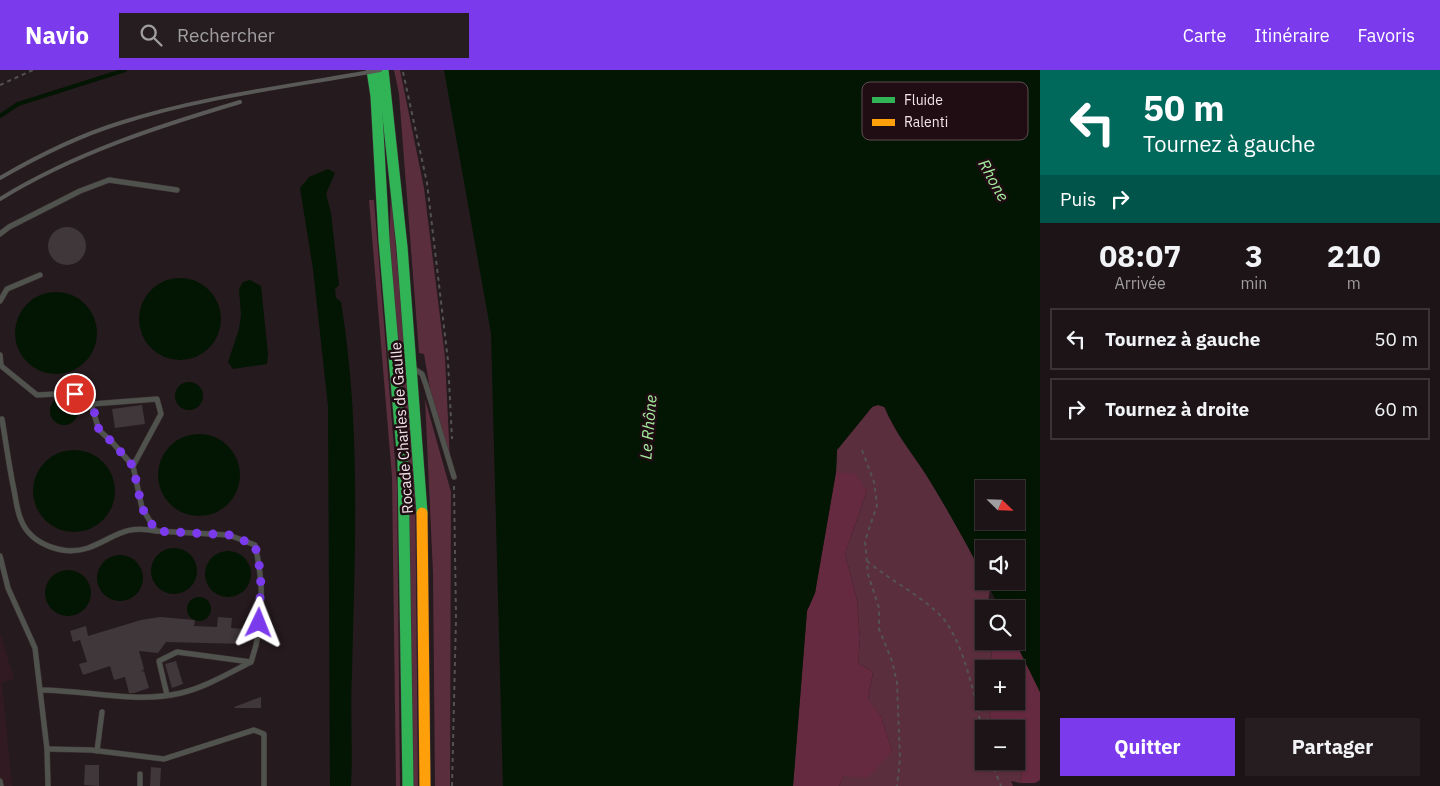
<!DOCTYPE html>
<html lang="fr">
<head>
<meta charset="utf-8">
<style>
  :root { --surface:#1c1416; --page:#251d1f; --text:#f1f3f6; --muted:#a09ea1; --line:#3a3335; --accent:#7c3aed }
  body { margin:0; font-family:"IBM Plex Sans",sans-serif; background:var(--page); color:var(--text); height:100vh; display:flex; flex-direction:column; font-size:19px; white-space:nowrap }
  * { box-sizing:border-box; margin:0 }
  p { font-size:16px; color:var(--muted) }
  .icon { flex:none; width:28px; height:28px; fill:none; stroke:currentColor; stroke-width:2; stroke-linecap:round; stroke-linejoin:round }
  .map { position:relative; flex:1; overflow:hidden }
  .sheet { display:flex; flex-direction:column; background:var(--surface); width:400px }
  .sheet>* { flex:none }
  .guide { background:#00695c; color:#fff; overflow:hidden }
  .needle { width:32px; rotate:113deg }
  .buttons { position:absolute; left:975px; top:410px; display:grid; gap:10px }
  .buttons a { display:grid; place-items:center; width:50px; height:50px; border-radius:0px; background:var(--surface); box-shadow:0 1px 4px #0004,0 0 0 1px var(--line); font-size:25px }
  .pin { position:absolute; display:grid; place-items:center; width:42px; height:42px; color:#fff; margin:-21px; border:2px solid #fff; border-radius:50%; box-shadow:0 1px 5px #0007 }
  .me { position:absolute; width:55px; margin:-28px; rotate:2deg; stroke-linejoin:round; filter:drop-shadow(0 0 4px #0008) }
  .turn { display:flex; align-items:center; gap:18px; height:105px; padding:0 20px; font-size:22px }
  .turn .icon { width:65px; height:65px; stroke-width:2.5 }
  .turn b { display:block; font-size:35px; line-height:42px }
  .then { display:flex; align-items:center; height:48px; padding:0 20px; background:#0003; gap:10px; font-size:19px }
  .eta { display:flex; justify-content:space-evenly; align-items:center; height:85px; text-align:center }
  .eta b { font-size:30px; font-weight:800; line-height:35px }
  .action { display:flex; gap:10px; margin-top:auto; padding:10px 20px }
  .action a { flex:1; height:58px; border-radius:0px; background:var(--accent); color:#fff; font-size:20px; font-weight:800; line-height:58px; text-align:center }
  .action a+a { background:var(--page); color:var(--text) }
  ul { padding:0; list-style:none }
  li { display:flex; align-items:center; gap:15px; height:62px; margin:0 10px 8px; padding:0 10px; border:2px solid var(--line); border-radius:0px }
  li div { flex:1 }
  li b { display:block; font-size:19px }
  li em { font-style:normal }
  header { display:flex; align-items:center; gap:30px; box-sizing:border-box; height:70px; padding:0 25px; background:var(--accent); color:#fff }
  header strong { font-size:24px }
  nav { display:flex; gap:28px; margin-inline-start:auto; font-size:18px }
  .search { width:350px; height:45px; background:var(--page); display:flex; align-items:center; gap:12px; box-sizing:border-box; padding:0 18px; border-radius:0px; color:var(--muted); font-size:19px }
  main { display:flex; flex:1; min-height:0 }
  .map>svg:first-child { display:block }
  .built { fill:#311a21 }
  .green { fill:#5a2e3d }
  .forest { fill:#652a40 }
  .water { fill:#031503; fill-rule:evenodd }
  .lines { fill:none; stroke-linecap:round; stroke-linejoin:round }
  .stream { stroke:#031503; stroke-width:4 }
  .building { fill:#40373a }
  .lane-casing { stroke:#41373a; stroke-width:6 }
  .fast-casing { stroke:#41373a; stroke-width:12 }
  .slow-casing { stroke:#41373a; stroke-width:12 }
  .path { stroke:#545351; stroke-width:2; stroke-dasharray:4 4; stroke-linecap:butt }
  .lane { stroke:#50524d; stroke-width:5 }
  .fast { stroke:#30b455; stroke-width:11 }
  .slow { stroke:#ff9f0a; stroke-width:11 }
  .rail { stroke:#595957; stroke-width:4 }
  .route { stroke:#7c3aed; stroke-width:9; stroke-dasharray:0 16.2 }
  .labels { text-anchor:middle; stroke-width:5; stroke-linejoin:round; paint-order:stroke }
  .street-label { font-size:15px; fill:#f1e3e7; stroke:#1f0d13 }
  .water-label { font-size:16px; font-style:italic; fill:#a4ed9e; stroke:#1f0d13 }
  .key { fill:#1f0d13; stroke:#5e4d53; stroke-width:1 }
  .key-label { font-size:14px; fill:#f1e3e7 }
</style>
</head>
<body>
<header>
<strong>Navio</strong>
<div class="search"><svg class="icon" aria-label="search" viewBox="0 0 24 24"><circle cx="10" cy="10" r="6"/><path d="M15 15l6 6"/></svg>Rechercher</div>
<nav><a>Carte</a><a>Itinéraire</a><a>Favoris</a></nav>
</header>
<main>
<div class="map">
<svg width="1040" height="716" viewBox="0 0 1040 716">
  <rect width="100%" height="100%" fill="#251a1d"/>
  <!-- built -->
  <path class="built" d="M0 563 14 609 2 613 12 716H0Z"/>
  <!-- green -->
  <g class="green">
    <path d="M394 0H400L424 118 445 287 450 391 432 331 424 284 419 283 399 24Z"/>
    <path d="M391 121 415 400 418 716H414L389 181Z"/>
    <path d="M369 130H374L397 415 400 716H396L392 407Z"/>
    <path d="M425 329 451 422 450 716H435L433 503Z"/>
    <path d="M878 335 884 337C895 363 913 385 929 409 949 441 966 473 984 507V511H986L990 519 987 539H984V571H990L992 580 990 599H984V631H988L992 659H984V691H1015L1023 697 1020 713 1011 711 1013 716H839L844 706 892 681 881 646 868 630 873 602 858 593 860 569 857 530 845 484 867 420 836 402 837 380 873 336Z"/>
  </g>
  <!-- forest -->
  <g class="forest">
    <path d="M836 402 855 404 867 420 845 484 857 530 860 569 858 593 873 602 868 629 881 646 892 681 868 708 844 706 839 716H793L807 541 815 523Z"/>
    <path d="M990 571H1015L1040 622V710L1035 713H1020L1023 697 1015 691 1016 659H992L988 631H1016V599H990L992 580Z"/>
  </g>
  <!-- water -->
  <g class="water">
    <path d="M444 0H1040V622L1015 571 1016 539H1000L986 511H1016V479H984V507C965 471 946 437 925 403 911 381 894 361 885 337L878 335 872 337 837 380 836 402 815 523 807 541 793 716H503L491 263ZM984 419H1016V451H984Z"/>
    <path d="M328 99 335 103 326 124 331 143 339 215 335 219 336 228 341 232C361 353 355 479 352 602 350 640 353 678 351 716H330L328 336 313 199 300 118 309 107Z"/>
    <circle cx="180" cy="249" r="41"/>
    <path d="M250 210 261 216 268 284 267 294 233 299 228 292 239 259 241 245 239 219 243 212Z"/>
    <circle cx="56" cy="263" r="41"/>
    <circle cx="189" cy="326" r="14"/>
    <circle cx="64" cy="341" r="14"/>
    <circle cx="199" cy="405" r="41"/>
    <circle cx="74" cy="421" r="41"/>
    <circle cx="174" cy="501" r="23"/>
    <circle cx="228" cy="504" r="23"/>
    <circle cx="120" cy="508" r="23"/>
    <circle cx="68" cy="523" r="23"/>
    <circle cx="199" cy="539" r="12"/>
  </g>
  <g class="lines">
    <!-- stream -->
    <path class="stream" d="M0 46 18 34 125 0"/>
  </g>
  <!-- building -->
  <g class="building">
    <circle cx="67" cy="176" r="19"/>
    <path d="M142 335 145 354 115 358 112 339Z"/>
    <path d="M160 547 195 550 194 556 217 557 218 547 232 548 231 558 245 559V574L166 572 158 583 139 581 144 599 141 602 144 601 149 618 134 623H129L125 607 114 610 110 596 83 605 79 594 87 592 80 570 73 572 70 561 86 556 88 566 141 550Z"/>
    <path d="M176 591 183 614 172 618 165 594Z"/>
    <path d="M261 627V638H235L234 637Z"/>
    <path d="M85 695H99V716L84 715Z"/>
    <path d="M151 697 161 698 160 716H150Z"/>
  </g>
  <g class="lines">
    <!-- lane casing -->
    <g class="lane-casing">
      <g id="lane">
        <path d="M0 164 9 157 80 121 109 110 177 120"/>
        <path d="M0 231 7 219 40 205"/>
        <path d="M0 285 1 295"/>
        <path d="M0 295 37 325 75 323 89 326"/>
        <path d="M416 300 422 304 426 315 454 407"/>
        <path d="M92 334 157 329 161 344 133 396"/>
        <path d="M2 349C6 373 9 396 14 420 16 430 17 441 21 450 31 475 64 486 88 478 115 468 124 454 156 461"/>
        <path d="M0 486 8 518 35 578 47 679 48 716"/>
        <path d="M40 620C86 620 136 634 181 623 206 617 229 603 251 592 264 555 264 514 255 475L229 465 156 461 142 438 133 396 112 372 99 360 84 312"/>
        <path d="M167 625 159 591 177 582 251 592"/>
        <path d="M47 679 91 680 164 689 254 660 264 664V716"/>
        <path d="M97 681 102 642"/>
        <path d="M140 704V716"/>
        <path d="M0 711 1 716"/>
      </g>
    </g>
    <!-- fast casing -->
    <g class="fast-casing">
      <g id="fast">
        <path d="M372 0 376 26 384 170 403 392 408 716"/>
        <path d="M383 0 402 177 422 443"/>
      </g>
    </g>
    <!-- slow casing -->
    <g class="slow-casing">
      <path id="slow" d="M422 443 425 716"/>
    </g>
    <!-- path -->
    <g class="path">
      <path d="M403 2 427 113 448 291 452 369"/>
      <path d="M0 15 33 0"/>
      <path d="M862 380 874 412 877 435 865 471 868 504 879 538V559L892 591 897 613 900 689 897 716"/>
      <path d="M867 491C891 511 919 524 941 546 964 570 978 638 984 671"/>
      <path d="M991 691 1001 716"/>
      <path d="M452 716 456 548 454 416"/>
    </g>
    <!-- lane -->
    <use href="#lane" class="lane"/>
    <!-- fast -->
    <use href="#fast" class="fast"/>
    <!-- slow -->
    <use href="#slow" class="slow"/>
    <!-- rail -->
    <g class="rail">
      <path d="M0 108C38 86 78 66 120 53 204 26 294 16 380 0"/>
      <path d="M0 129C75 83 156 57 240 32"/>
    </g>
  </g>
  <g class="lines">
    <!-- route -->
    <path class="route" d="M75 324 90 326 99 360 112 372 133 396 142 438 156 461 229 465 255 475 261 504 259 553"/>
  </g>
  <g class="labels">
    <!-- street labels -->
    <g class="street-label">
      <text transform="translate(402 358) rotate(-94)" y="5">Rocade Charles de Gaulle</text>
    </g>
    <!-- water labels -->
    <g class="water-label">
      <text transform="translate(994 110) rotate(61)" y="6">Rhone</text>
      <text transform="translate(648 357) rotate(-85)" y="6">Le Rhône</text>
    </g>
  </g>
  <!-- legend -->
  <rect x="862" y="12" width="166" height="58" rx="8" class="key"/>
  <rect x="872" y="27" width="23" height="6" fill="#30b455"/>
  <rect x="872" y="49" width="23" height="7" fill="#ff9f0a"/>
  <g class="key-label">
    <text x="904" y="35">Fluide</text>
    <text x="904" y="57">Ralenti</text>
  </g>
</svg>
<div class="buttons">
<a><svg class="needle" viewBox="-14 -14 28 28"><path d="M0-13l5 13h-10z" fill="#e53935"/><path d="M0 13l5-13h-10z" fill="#a09ea1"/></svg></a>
<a><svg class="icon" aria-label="sound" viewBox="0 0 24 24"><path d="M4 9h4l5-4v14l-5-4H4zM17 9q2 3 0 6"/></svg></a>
<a><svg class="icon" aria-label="search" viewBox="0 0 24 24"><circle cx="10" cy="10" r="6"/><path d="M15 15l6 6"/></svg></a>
<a>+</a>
<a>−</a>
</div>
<div class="pin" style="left:75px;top:324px;background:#d93025"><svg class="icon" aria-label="arrive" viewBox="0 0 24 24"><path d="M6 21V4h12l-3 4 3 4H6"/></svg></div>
<svg class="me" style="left:259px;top:553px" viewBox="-20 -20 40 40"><path d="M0-17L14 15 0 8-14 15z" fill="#7c3aed" stroke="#fff" stroke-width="4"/></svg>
</div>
<section class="sheet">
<div class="guide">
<div class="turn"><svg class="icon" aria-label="left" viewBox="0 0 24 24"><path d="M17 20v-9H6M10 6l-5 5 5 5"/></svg><div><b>50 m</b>Tournez à gauche</div></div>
<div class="then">Puis<svg class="icon" aria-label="right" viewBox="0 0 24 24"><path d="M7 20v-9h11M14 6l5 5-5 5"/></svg></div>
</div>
<div class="eta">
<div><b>08:07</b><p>Arrivée</p></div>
<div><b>3</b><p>min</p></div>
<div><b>210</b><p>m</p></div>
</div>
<ul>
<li><svg class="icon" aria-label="left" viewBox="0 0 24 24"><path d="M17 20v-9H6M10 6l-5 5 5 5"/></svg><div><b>Tournez à gauche</b></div><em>50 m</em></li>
<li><svg class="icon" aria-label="right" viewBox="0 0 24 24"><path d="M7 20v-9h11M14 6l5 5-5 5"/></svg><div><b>Tournez à droite</b></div><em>60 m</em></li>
</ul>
<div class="action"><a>Quitter</a><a>Partager</a></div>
</section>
</main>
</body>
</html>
